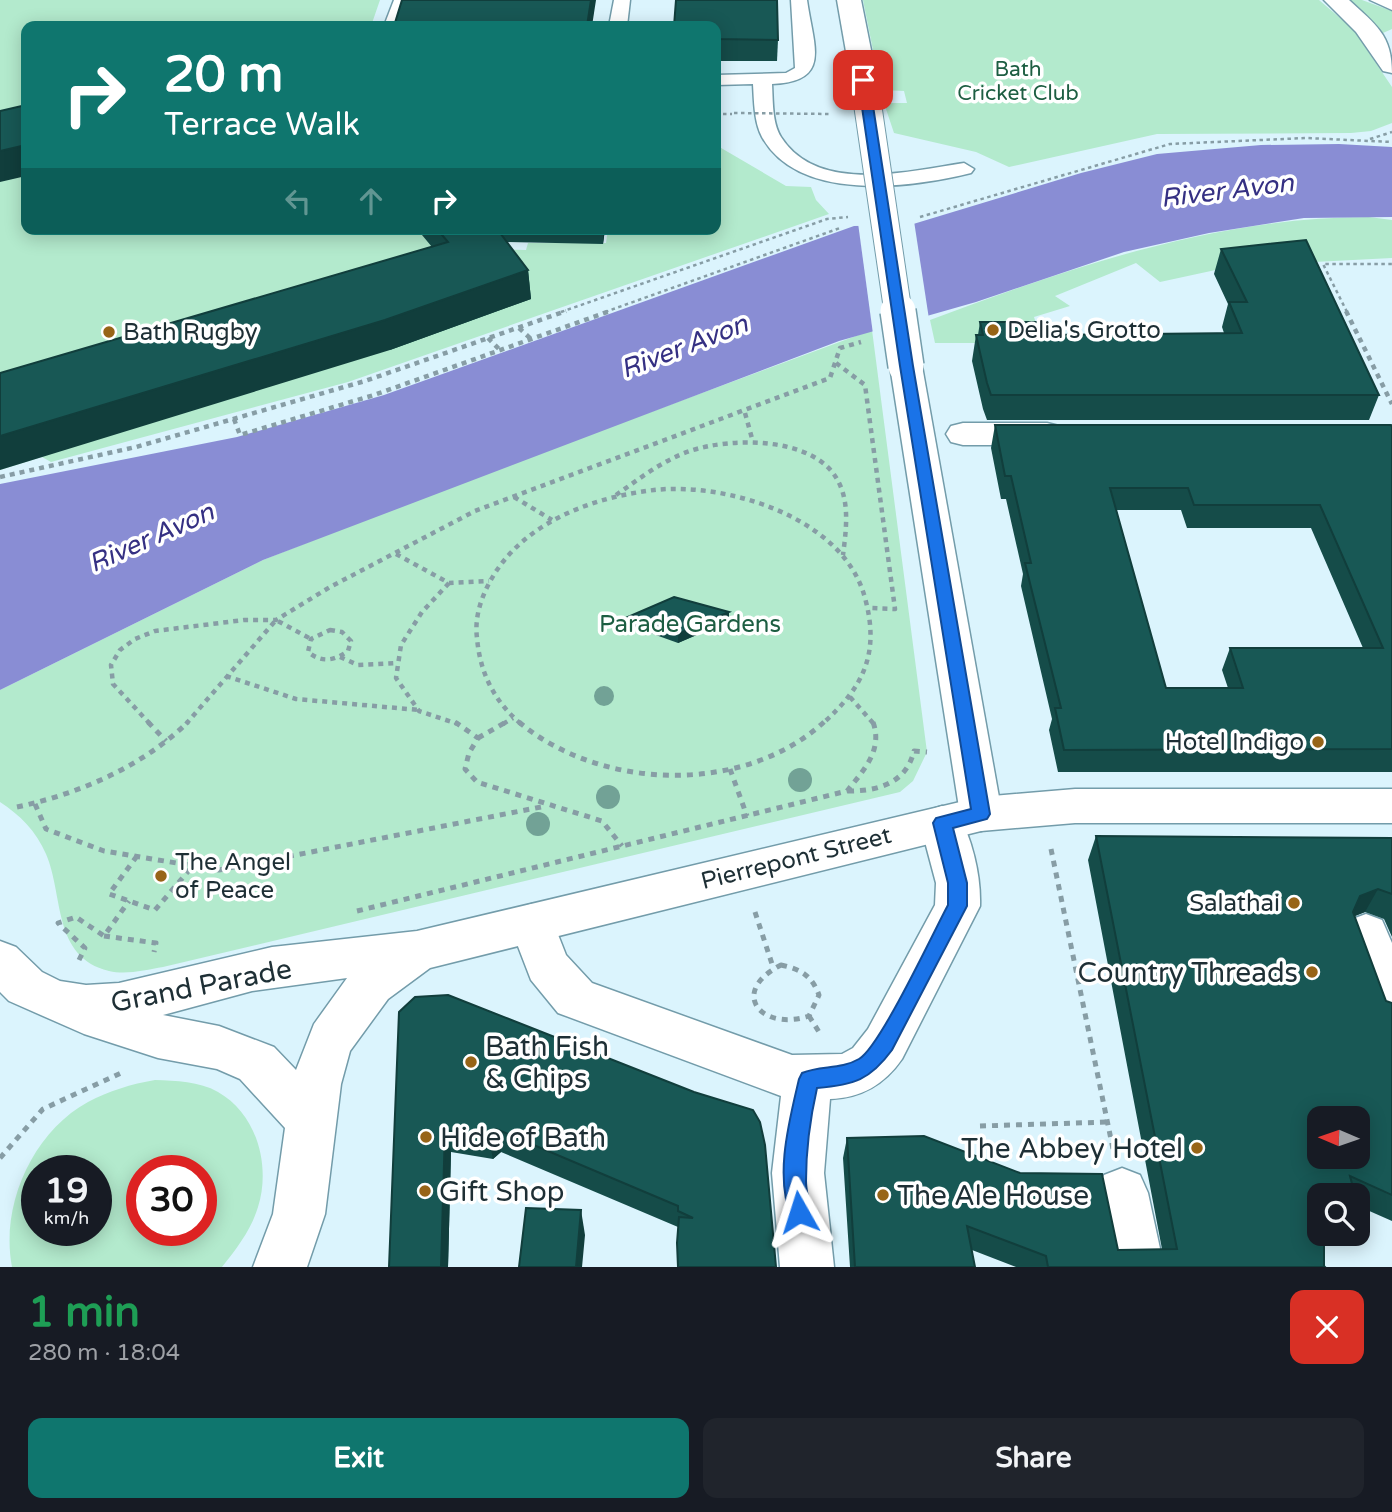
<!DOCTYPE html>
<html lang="en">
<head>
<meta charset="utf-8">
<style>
  :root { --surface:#171b24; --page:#20242c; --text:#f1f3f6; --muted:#9ea1a6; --accent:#0f766e }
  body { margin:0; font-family:"Varela Round",sans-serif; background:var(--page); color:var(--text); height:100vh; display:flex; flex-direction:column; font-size:26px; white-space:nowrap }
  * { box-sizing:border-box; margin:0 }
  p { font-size:23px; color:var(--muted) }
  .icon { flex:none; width:38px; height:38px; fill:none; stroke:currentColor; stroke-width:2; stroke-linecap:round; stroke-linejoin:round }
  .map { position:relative; height:1267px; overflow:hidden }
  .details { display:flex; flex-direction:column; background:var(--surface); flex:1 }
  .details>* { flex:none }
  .top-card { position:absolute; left:21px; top:21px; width:700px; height:214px; border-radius:14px; box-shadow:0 4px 18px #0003; background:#0f766e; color:#fff; overflow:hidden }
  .needle { width:46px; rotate:272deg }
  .controls { position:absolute; left:1307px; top:1106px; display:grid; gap:14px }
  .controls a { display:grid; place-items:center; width:63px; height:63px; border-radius:14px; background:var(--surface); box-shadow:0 4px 18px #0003; font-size:35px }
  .speed { position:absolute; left:21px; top:1155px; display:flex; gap:14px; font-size:35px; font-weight:700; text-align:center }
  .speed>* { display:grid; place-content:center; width:91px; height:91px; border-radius:50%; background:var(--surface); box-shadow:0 4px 18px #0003; line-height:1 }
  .speed small { font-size:18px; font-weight:400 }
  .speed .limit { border:10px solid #d22; background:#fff; color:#111 }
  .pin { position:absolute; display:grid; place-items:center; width:60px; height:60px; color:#fff; margin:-30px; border-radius:14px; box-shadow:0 4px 10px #0006 }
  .me { position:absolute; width:77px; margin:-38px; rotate:354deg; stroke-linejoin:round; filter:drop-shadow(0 0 5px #0008) }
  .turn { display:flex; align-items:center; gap:24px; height:147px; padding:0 28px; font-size:32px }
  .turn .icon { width:91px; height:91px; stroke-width:2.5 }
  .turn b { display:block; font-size:49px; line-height:60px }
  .lanes { display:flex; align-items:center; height:66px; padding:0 28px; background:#0003; justify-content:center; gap:35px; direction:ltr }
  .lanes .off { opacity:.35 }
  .round { display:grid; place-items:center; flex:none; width:74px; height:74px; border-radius:14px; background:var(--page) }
  .summary { display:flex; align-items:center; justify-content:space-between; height:119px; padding:0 28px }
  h1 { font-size:42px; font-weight:800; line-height:52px; color:#1e9e55 }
  .primary-button { display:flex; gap:14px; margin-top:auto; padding:14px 28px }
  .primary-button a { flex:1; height:80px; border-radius:14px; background:var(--accent); color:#fff; font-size:28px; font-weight:800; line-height:80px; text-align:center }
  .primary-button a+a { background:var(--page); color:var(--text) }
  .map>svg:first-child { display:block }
  .green { fill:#b3eacd; fill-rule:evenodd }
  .water { fill:#898dd4 }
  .pier { fill:#dbf4fd }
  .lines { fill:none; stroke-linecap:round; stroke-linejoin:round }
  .service-casing { stroke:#739caa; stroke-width:3 }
  .pedestrian-casing { stroke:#739caa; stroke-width:3 }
  .minor-casing { stroke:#739caa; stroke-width:3 }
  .tertiary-casing { stroke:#739caa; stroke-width:3 }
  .primary-casing { stroke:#739caa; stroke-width:3 }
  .path-far2 { stroke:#879da5; stroke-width:2.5; stroke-dasharray:3.5 3.5; stroke-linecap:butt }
  .path-far1 { stroke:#879da5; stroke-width:4.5; stroke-dasharray:5 5; stroke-linecap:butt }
  .path { stroke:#879da5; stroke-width:5; stroke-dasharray:6 6; stroke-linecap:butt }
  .service { fill:#fff; fill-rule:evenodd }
  .pedestrian { fill:#fff; fill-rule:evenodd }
  .minor { fill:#fff; fill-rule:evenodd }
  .tertiary { fill:#fff; fill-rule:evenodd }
  .primary { fill:#fff; fill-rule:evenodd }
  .tertiary-bridge-far1-casing { stroke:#739caa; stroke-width:29; stroke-linecap:butt }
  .tertiary-bridge-casing { stroke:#739caa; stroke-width:38; stroke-linecap:butt }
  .path-bridge { stroke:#879da5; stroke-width:2.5; stroke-dasharray:3.5 3.5; stroke-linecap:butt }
  .tertiary-bridge-far1 { stroke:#fff; stroke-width:27 }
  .tertiary-bridge { stroke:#fff; stroke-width:35 }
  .tree { fill:#72a296 }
  .wall { fill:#154c49; fill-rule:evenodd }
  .shaded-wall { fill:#113e3c }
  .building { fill:#185855; stroke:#113e3c; stroke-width:2; fill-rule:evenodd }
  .route { fill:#1a73e8; stroke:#114b97; stroke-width:2 }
  .poi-dot { fill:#976417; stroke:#fff; stroke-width:2.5 }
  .labels { text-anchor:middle; stroke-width:7; stroke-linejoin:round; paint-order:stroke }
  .far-park-label { font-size:21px; fill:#1d5e42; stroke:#fff }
  .poi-label { font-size:24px; fill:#1e2f35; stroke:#fff; text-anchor:start }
  .park-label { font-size:24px; fill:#1d5e42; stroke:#fff }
  .street-label { font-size:24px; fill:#1e2f35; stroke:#fff }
  .water-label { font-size:26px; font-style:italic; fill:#353083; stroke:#fff }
  .near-poi-label { font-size:28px; fill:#1e2f35; stroke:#fff; text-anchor:start }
  .near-street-label { font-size:28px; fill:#1e2f35; stroke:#fff }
</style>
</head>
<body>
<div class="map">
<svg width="1392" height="1267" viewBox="0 0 1392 1267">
  <rect width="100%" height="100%" fill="#dbf4fd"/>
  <!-- green -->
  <g class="green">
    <path d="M0 0H380L371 26H26V229H477L483 249 526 250 528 243H606L608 229H716V145L786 186 811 187 816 200 829 214 348 382 51 462 42 457 0 470Z"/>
    <path d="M863 0H1319L1353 29 1392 87V123L1371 131 1351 133 1157 134 1009 167 976 152 894 133 884 103H907L904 91 881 90Z"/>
    <path d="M1348 0H1362L1392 11V29L1383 33Z"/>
    <path d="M1369 217 1392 220V258L1234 266 1160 282 1136 263 1055 296 1070 306 1034 317 1042 343H935L930 320C1072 267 1216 217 1369 217Z"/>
    <path d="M872 330 927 752 913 781 900 792 163 967C146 970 126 975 109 971 52 957 64 896 46 854 36 831 20 815 0 802V690L263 560 459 483Z"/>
    <path d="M155 1080C176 1081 199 1081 218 1092 257 1114 271 1166 258 1207 251 1230 237 1248 222 1267H12C0 1205 33 1132 88 1102 109 1091 131 1084 155 1080ZM37 1171H96V1230H37ZM142 1171H201V1230H142Z"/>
  </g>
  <!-- water -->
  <path class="water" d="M1339 144 1392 147V217L1304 218 1209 233 1124 252 976 302 839 341 263 560 0 690V484L237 437 384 395 854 226 910 225 1081 173 1157 154 1261 145Z"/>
  <!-- pier -->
  <path class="pier" d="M914 221 929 319 873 334 858 223Z"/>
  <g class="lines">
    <!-- service casing -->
    <g class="service-casing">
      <g id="service">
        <path d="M394 0H410L402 26H384Z"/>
        <path d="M614 0H630L627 26H609Z"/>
        <path d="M791 0H807C813 45 833 82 772 84 773 100 772 123 781 137 818 195 909 171 964 163L974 169 971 173C910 188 799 203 762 137 754 122 754 101 753 84L716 85V75L786 73 795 68Z"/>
        <path d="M1370 0H1392V10Z"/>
      </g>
    </g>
    <!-- pedestrian casing -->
    <g class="pedestrian-casing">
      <g id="pedestrian">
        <path d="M963 423H1047L1059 426 1064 434 1059 442 1047 445H963L951 442 946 434 951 426Z"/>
        <path d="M1122 1168 1140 1175 1148 1193 1164 1267H1110L1096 1193 1104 1175Z"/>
      </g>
    </g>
    <!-- minor casing -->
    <g class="minor-casing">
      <g id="minor">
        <path d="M1324 0H1349C1376 25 1392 35 1392 73L1383 71 1356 32Z"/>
        <path d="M942 806 957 811C972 839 981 874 980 906L902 1059C884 1085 861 1098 830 1099L824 1173 834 1267H780L772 1173 781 1096 558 1013 531 980 509 923 516 909 532 904 548 909 566 955 592 983 792 1055 842 1054 853 1048 868 1029 935 905 936 883 920 823 927 811Z"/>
        <path d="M1366 914 1382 920 1392 943V1028L1375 1022 1343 934 1350 920Z"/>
      </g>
    </g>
    <!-- tertiary casing -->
    <g class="tertiary-casing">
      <g id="tertiary">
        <path d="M837 0H861L877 80 873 85H855L851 80Z"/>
        <path d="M906 356 917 359 922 366 1002 814 996 826 981 831 966 826 960 814 890 366 895 359Z"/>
      </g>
    </g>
    <!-- primary casing -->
    <g class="primary-casing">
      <path id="primary" d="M1075 789H1392V823H1075L981 831 430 968 388 999 350 1051 341 1084 325 1214 307 1267H253L273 1214 285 1128 240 1079 217 1069 158 1058 84 1034 9 1001 0 992V941L16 947 42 972 60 981 86 985 119 983 272 947 417 931 981 797ZM347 978 314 1024 296 1070 274 1047 219 1026 163 1015 252 991Z"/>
    </g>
    <!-- path-far2 -->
    <g class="path-far2">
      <path d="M716 114H732"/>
      <path d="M1370 139 1392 132"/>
      <path d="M920 217 1170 144 1306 138 1392 142"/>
      <path d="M561 312 827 219 848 217"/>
      <path d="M605 312 840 228"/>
      <path d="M1347 312 1323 264H1392"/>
    </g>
    <!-- path-far1 -->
    <g class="path-far1">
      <path d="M1346 311 1392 404"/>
      <path d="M519 328 531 339"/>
      <path d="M488 338 500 350"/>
      <path d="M836 363 865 385 895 609 871 608"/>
      <path d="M745 413 753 442"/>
      <path d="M234 419 240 435 374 395 610 311"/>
      <path d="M0 477 136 447 365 381 566 311"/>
      <path d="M616 495C639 479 663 460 690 451 731 437 815 436 838 481 850 503 846 531 843 555"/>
      <path d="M514 497 552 520"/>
      <path d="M396 554 449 583 489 581"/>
      <path d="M449 583 422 612 401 645 396 678 419 711 458 724"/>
      <path d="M330 630 342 632 351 641 348 651C334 661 322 663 308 652L311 639Z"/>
      <path d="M340 657 358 665 397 663"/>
      <path d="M226 676 296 699 419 710"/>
      <path d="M850 697 874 724"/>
      <path d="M150 724 113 684 111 665 120 650 135 639 155 631 244 620H276L330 587 475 511 830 378 840 348 861 342"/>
      <path d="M186 724 276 620 311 639"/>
      <path d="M503 724 513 718"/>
      <path d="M521 724C494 701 480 673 477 638 474 615 483 592 495 573 529 520 595 497 654 490 728 482 844 518 865 598 880 653 864 687 822 724"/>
    </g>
    <!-- path -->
    <g class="path">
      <path d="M148 722 166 741"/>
      <path d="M455 722 478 738 469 753 465 769 477 782 602 821 622 846"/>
      <path d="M519 722C601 791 744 795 824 722"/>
      <path d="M478 738 506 722"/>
      <path d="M730 769 747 816"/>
      <path d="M848 791C879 791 906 783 914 751L927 752"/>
      <path d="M35 804 46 829 104 851 219 870 546 806"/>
      <path d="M17 807C78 794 142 767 188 722"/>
      <path d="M1051 849 1113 1149"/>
      <path d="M137 856 109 894 155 910 191 868"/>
      <path d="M357 911 847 791C864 770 883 750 873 722"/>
      <path d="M755 912 773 967"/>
      <path d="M104 936 156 943 154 952"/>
      <path d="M79 960 85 948 58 923 76 917 104 936 129 901"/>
      <path d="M781 965C801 969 812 976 819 995L809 1016C761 1032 728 992 781 965Z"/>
      <path d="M809 1016 819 1032"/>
      <path d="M980 1126 1108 1122"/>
      <path d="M0 1158 43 1109 121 1073"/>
    </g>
    <!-- service -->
    <use href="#service" class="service"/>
    <!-- pedestrian -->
    <use href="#pedestrian" class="pedestrian"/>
    <!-- minor -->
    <use href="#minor" class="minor"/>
    <!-- tertiary -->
    <use href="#tertiary" class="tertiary"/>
    <!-- primary -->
    <use href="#primary" class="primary"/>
    <!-- tertiary-bridge-far1 casing -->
    <g class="tertiary-bridge-far1-casing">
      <path id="tertiary-bridge-far1" d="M864 80 898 312"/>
    </g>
    <!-- tertiary-bridge casing -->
    <g class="tertiary-bridge-casing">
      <path id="tertiary-bridge" d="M898 311 906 366"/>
    </g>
    <!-- path-bridge -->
    <path class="path-bridge" d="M734 113 831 114"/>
    <!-- tertiary-bridge-far1 -->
    <use href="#tertiary-bridge-far1" class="tertiary-bridge-far1"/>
    <!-- tertiary-bridge -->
    <use href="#tertiary-bridge" class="tertiary-bridge"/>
  </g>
  <!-- trees -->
  <g class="tree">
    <circle cx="604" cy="696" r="10"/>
    <circle cx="800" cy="780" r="12"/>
    <circle cx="608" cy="797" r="12"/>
    <circle cx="538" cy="824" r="12"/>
  </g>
  <!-- wall -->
  <g class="wall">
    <path d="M716 26 778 40 777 61H716Z"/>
    <path d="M417 229H605L603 244 506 242 528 270 531 299 390 350 432 247Z"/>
    <path d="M1221 249 1379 395 1369 420H987L983 409 972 361 976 335H978L980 322 1043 335 1224 333 1222 327 1228 304 1214 274Z"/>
    <path d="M995 425 1392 427V772H1058L1049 730 1052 719 1021 586 1023 574 1006 499H1001L991 448ZM1116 510H1181L1187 528H1311L1363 648H1230L1222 670 1228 688H1166Z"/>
    <path d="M729 612V621L678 643 628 625V617Z"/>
    <path d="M1096 836 1392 838V937L1384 919 1365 912 1354 916 1386 1001 1392 1003V1221L1358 1206V1195H1320L1324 1266 1325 1267H1016L972 1250 975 1267H850L843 1158 847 1138 1118 1250 1162 1249 1088 860Z"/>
    <path d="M399 1012 765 1145 678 1232V1227L501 1152 493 1159 451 1152 448 1267H389Z"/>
  </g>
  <!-- shaded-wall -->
  <g class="shaded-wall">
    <path d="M591 0H596L592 26H587Z"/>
    <path d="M26 145V176L0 182V151Z"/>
    <path d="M603 229H605L603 244Z"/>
    <path d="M528 270 531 299 390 350 0 470V436Z"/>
    <path d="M729 612V621L678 643V634Z"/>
    <path d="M1378 889 1365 912 1348 919 1360 896Z"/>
    <path d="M496 1129 501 1152 493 1159 488 1137Z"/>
    <path d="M445 1130 451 1152 448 1267H441Z"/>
    <path d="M581 1210 585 1235 582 1267H576Z"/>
  </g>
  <!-- building -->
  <g class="building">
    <path d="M402 0H591L587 26H394Z"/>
    <path d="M676 0H777L778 40 716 39V26H674Z"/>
    <path d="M26 105V145L0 151V111Z"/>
    <path d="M437 229H497L528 270 385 320 0 436V373L448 242Z"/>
    <path d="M1306 240 1379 395H991L987 383 976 335H983L980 322H1040L1043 335 1242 333 1229 302H1247L1221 249Z"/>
    <path d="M995 425H1391L1392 427V749L1064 750 1055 708H1061L1025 563H1031L1011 476H1005ZM1110 488H1188L1194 505H1320L1383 648H1230L1243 688H1166Z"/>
    <path d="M674 597 729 612 678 634 628 617Z"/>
    <path d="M1096 836 1392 838V894L1378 889 1360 896 1353 912 1386 1001 1392 1003V1195L1350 1176 1355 1195H1320V1234H1324V1266L1325 1267H1048L1046 1256 967 1226 975 1267H855L847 1138 924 1136 1020 1173 1102 1174 1118 1250 1177 1249ZM1320 1118H1358V1157H1320Z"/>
    <path d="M448 995 694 1092 753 1110 760 1122 765 1145 776 1267H678L677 1243 679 1217 693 1218 678 1211V1206L496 1129 488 1137 445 1130 441 1267H389L399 1012 415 997Z"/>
    <path d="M526 1208 581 1210 576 1267H519Z"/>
  </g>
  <!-- route -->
  <path class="route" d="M863 77 869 80 913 366 990 814 987 819 953 828 967 883V906L892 1050C870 1080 854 1085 817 1088 810 1119 806 1149 806 1181 806 1194 812 1207 807 1219L799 1222 792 1219C774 1177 789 1122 799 1079L802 1073C821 1065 840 1070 859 1059 880 1047 933 933 948 905V883L933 823 936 818 971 809 900 366 858 80Z"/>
  <!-- markers -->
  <g class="poi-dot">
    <circle cx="993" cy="330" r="7"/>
    <circle cx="109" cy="332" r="7"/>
    <circle cx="1318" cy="742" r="7"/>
    <circle cx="161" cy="876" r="7"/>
    <circle cx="1294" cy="903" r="7"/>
    <circle cx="1312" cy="972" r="7"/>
    <circle cx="471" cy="1062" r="7"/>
    <circle cx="426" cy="1137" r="7"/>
    <circle cx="1197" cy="1148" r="7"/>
    <circle cx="425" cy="1191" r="7"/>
    <circle cx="883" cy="1195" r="7"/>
  </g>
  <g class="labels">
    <!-- far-park labels -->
    <g class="far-park-label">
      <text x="1018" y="76">Bath<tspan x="1018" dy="24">Cricket Club</tspan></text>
    </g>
    <!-- poi labels -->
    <g class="poi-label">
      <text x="1007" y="338">Delia's Grotto</text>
      <text x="123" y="340">Bath Rugby</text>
      <text x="1304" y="750" text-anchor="end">Hotel Indigo</text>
      <text x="175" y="870">The Angel<tspan x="175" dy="28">of Peace</tspan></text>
      <text x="1280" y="911" text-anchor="end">Salathai</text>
    </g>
    <!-- park labels -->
    <g class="park-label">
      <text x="690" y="632">Parade Gardens</text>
    </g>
    <!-- street labels -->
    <g class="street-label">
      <text transform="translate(796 858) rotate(-14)" y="8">Pierrepont Street</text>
    </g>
    <!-- water labels -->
    <g class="water-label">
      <text transform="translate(1227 190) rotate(-7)" y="9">River Avon</text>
      <text transform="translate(684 346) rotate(-21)" y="9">River Avon</text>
      <text transform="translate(151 537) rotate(-24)" y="9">River Avon</text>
    </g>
    <!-- near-poi labels -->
    <g class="near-poi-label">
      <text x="1298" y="982" text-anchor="end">Country Threads</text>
      <text x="485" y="1056">Bath Fish<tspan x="485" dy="32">&amp; Chips</tspan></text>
      <text x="440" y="1147">Hide of Bath</text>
      <text x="1183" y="1158" text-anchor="end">The Abbey Hotel</text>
      <text x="439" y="1201">Gift Shop</text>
      <text x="897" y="1205">The Ale House</text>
    </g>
    <!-- near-street labels -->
    <g class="near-street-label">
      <text transform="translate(201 985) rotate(-11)" y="10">Grand Parade</text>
    </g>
  </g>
</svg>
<div class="controls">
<a><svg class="needle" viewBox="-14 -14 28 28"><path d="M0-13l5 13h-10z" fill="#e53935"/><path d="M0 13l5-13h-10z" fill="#9ea1a6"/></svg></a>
<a><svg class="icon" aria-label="search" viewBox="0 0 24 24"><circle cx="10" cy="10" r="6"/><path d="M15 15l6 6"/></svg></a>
</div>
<div class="speed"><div>19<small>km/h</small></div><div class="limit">30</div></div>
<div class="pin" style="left:863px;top:80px;background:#d93025"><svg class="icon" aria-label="arrive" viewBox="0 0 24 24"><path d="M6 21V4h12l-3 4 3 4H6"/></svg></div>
<svg class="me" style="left:799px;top:1212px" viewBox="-20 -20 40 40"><path d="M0-17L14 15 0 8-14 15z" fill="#1a73e8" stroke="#fff" stroke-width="4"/></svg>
<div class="top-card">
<div class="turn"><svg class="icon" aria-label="right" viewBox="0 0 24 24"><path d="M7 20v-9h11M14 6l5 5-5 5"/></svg><div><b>20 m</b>Terrace Walk</div></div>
<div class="lanes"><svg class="icon off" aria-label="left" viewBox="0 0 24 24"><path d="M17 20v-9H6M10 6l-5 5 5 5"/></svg><svg class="icon off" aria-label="ahead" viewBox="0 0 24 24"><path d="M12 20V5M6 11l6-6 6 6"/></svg><svg class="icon" aria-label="right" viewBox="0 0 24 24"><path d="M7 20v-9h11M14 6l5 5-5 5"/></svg></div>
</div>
</div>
<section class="details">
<div class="summary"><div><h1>1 min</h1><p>280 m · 18:04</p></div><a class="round" style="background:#d93025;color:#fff"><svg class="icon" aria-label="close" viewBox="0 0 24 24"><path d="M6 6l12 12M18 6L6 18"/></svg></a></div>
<div class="primary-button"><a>Exit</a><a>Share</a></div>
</section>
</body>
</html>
